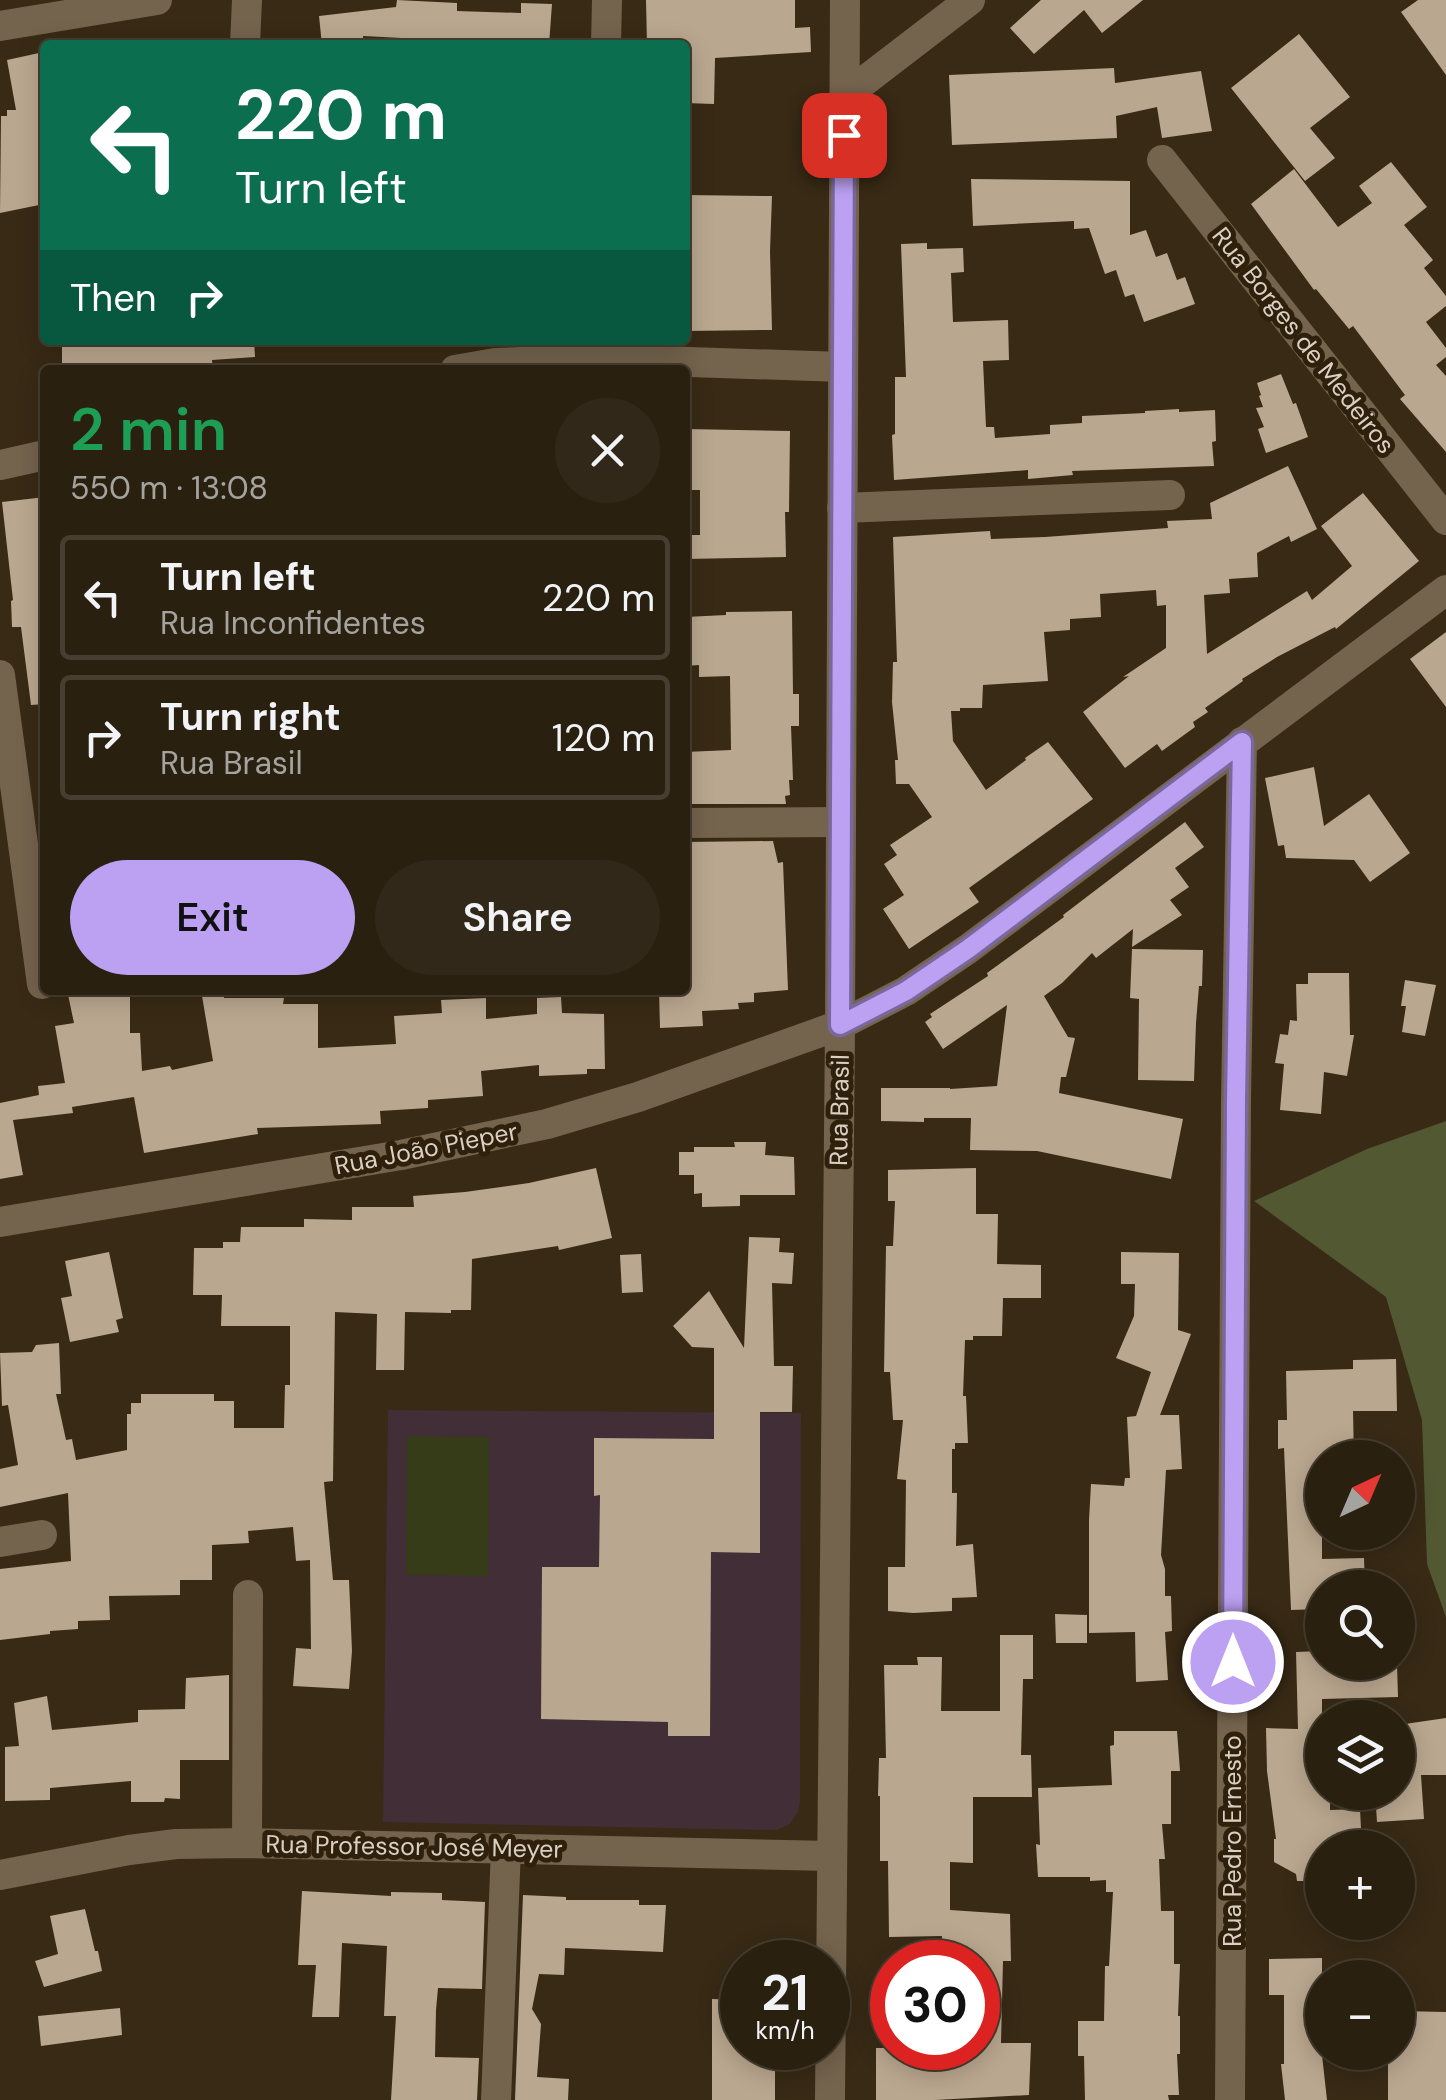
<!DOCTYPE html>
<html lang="en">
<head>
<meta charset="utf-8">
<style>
  :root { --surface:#2a2010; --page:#322819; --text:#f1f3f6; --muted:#a5a39f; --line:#463e30; --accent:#bca0f2 }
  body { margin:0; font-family:"DM Sans",sans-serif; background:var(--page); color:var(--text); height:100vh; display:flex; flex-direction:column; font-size:38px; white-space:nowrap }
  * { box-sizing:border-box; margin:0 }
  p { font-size:32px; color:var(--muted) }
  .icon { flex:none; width:55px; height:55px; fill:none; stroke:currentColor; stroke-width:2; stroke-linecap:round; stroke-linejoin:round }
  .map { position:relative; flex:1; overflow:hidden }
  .panel { position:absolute; left:40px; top:365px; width:650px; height:630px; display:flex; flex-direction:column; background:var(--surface); border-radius:10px; box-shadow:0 5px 25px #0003,0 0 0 2px var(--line) }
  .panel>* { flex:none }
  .guide { position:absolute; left:40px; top:40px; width:650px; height:305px; border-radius:10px; box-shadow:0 5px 25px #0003,0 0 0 2px var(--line); background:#0b6e4f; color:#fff; overflow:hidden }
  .needle { width:65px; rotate:44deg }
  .controls { position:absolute; left:1305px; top:1440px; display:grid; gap:20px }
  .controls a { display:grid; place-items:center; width:110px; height:110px; border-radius:50%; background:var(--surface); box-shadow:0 5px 25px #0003,0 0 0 2px var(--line); font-size:50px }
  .speed { position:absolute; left:720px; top:1940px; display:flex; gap:20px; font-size:50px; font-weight:700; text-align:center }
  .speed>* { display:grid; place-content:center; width:130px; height:130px; border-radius:50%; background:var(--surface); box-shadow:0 5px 25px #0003,0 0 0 2px var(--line); line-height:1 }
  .speed small { font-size:25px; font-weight:400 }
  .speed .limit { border:15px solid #d22; background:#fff; color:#111 }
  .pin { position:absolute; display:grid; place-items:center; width:85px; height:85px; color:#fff; margin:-42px; border-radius:20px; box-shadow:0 5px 15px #0006 }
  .me { position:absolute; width:110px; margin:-55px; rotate:0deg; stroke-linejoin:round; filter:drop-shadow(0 0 8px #0008) }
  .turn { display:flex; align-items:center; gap:35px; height:210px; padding:0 30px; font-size:45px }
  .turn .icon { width:130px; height:130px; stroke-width:2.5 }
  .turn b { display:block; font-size:70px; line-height:85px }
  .then { display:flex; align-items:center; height:95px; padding:0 30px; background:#0003; gap:20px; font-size:38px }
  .round { display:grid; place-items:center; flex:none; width:105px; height:105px; border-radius:52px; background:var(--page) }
  .overview { display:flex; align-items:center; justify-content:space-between; height:170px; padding:0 30px }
  h1 { font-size:60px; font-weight:600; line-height:75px; color:#1e9e55 }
  .action { display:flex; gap:20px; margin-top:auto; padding:20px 30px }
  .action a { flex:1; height:115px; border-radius:60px; background:var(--accent); color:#111; font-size:40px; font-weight:600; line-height:115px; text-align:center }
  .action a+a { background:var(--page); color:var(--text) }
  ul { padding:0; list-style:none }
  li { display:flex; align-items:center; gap:30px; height:125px; margin:0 20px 15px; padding:0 10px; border:5px solid var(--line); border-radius:10px }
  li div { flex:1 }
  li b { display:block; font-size:38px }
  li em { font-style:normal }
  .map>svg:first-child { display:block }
  .education { fill:#412e36 }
  .green { fill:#363c17 }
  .forest { fill:#515832 }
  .building { fill:#baa78f }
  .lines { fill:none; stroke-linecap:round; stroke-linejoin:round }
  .minor { stroke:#74634d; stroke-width:30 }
  .route-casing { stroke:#7a689d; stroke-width:25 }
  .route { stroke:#bca0f2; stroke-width:18 }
  .labels { text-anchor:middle; stroke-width:10; stroke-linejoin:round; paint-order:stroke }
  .street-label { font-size:25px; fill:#d9cfc3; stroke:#2e200b }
</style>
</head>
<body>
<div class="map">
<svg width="1446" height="2100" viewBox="0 0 1446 2100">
  <rect width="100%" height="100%" fill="#382a15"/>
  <!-- education -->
  <path class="education" d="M388 1410 801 1413 800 1802 798 1812 790 1824 777 1830H762L383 1822Z"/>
  <!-- green -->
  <path class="green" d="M407 1436 489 1437 488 1576 406 1575Z"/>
  <!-- forest -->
  <path class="forest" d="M1446 1121V1617L1427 1564 1422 1420 1386 1297 1254 1201 1367 1149Z"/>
  <!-- building -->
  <g class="building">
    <path d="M397 0 457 3V11L521 13V3L552 4 549 45H479V42L363 36 364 45H322L319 16 396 7Z"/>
    <path d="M646 0H795V28L810 27 811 52 715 58 714 104 685 103V45H647Z"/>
    <path d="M1041 0H1143L1102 33 1084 10 1034 54 1010 28Z"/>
    <path d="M1418 0H1446V75L1401 12Z"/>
    <path d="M1299 34 1350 97 1310 128 1335 158 1305 181 1231 88Z"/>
    <path d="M39 53 45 81 42 159 44 204 0 213 1 116H7V110H16L7 60Z"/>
    <path d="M1114 68 1115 83 1201 71 1212 131 1162 138 1157 107 1116 116 1117 138 952 145 949 75Z"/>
    <path d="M1391 162 1427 207 1404 225 1433 260 1424 268 1446 296V306L1426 322 1446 348V357L1436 365 1446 376V452L1400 399 1405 395 1353 326 1349 329 1316 289 1314 290 1251 204 1294 169 1338 227 1372 203 1359 186Z"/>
    <path d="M971 179 1130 181V235L1146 230 1156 257 1167 253 1177 280 1185 277 1195 304 1144 322 1134 294 1125 297 1116 270 1105 274 1089 228 1074 229V221L973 226Z"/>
    <path d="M685 195 772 196 770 251 772 330 685 331Z"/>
    <path d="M927 243V249L963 248 964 272 951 273 953 322 1008 320 1009 360 983 361 986 427H994L995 438 1050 434V425L1082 423V416L1145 413V411L1179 409V412L1215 410 1216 441 1212 442 1214 466 1072 471 1073 475 1028 479V470L894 480 892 435 895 434V377H906L901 244Z"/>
    <path d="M85 340H254L255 357 212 360 213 370H62V347H85Z"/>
    <path d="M1281 374 1293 404 1296 403 1308 437 1266 453 1258 429 1264 427 1256 408 1263 407 1259 396 1261 395 1257 383Z"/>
    <path d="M685 429 790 431 789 512H785L786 557 685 559V535H700V490H685Z"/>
    <path d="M1288 466 1317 529 1291 542 1289 536 1257 553 1258 577 1229 579 1230 593 1204 595 1207 654 1307 591 1312 600 1352 566 1321 526 1363 493 1419 561 1336 629 1335 627 1277 657 1242 679 1243 681 1205 708 1208 712 1193 722 1195 727 1162 751 1157 744 1125 768 1083 712 1129 676 1123 677 1166 648V605L1157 606 1156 590 1100 594 1101 617 1070 619V630L1044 632 1048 681 983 685 982 708H960V711H951L953 741 986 790 1026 760 1025 758 1048 742 1093 799 969 888 979 902 909 949 883 909 904 895 884 864 897 855 890 845 932 817 909 784H896L895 760H898L892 702 893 662H897L893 537 990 531 991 539 1045 537 1168 528 1167 521 1212 519 1210 503Z"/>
    <path d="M45 497V704L31 705 21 627H12L11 601 13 600 2 502Z"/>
    <path d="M792 611 793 694H799V726H791L793 780H789L790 795 785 796 786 804H685V752L731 750 730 676 699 677V665L685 666V617L726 615V612Z"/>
    <path d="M1446 632V707L1410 659Z"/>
    <path d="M1314 767 1324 826 1369 794 1410 853 1370 882 1354 860 1286 858 1284 845 1278 846 1265 778Z"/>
    <path d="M1185 822 1204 847 1175 868 1189 887 1170 900 1182 915 1132 947 1133 929 1096 958 1092 953 1062 983 1044 996 1068 1037 1075 1038 1066 1077H1061L1059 1093 1183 1119 1171 1179 1037 1151 970 1150 971 1118H924V1122L881 1121V1088H950V1089L997 1086 1007 1005 943 1049 925 1022 932 1017 930 1014 988 976 987 973 1064 917 1063 915Z"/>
    <path d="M773 841 778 863 783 862 788 990 754 993V1002L738 1003 739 1009 702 1011 703 1026 660 1028 659 990H685V842Z"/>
    <path d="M1132 949 1203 950 1202 986H1199L1196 1023 1194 1081 1138 1080 1139 999 1130 998Z"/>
    <path d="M1308 973H1349L1350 1035H1354L1347 1076 1324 1072 1321 1114 1280 1110 1284 1064 1275 1063 1280 1034 1288 1035 1290 1020 1297 1021 1296 984H1308Z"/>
    <path d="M1405 980 1436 985 1425 1036 1402 1032 1406 1006H1401Z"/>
    <path d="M67 990H130V1033H140L142 1071 170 1066 172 1070 213 1061 201 990H225L224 998H284L283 1004H318V1048L396 1044 394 1016 442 1013 441 1000 486 998V1019L537 1014V998L561 997 562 1013 604 1014 605 1069H587V1074L539 1076V1065L481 1071 483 1096 428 1100V1108L380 1111 381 1124 257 1128 258 1134 144 1153 134 1097 72 1107 73 1113 13 1120 23 1175 0 1179V1103L39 1095 38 1086 65 1083 55 1026 74 1023Z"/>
    <path d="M734 1142H766L765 1155 794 1157 795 1195H740V1206L702 1207V1193L694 1194V1175H679V1152H694V1147H735Z"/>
    <path d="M596 1168 612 1238 559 1250 558 1246 472 1259 471 1310H451V1313L405 1312 404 1370H376L377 1314 335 1312 333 1481 324 1482 333 1580H349L352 1651 349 1689 293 1686 296 1648 311 1649 310 1560 296 1561 293 1527 248 1531 249 1543 212 1545V1580H180V1595L109 1596 110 1620 78 1621V1629L50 1631V1634L0 1640V1569L71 1561 68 1493 0 1507V1469L18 1465 8 1405 2 1406 0 1353 32 1352 36 1345 59 1343 61 1394H56L66 1440 72 1439 76 1460 127 1450V1414H131V1403H141V1394H214V1401H234V1428H284L285 1385H290V1326H221L222 1295H193L194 1248H223V1242H240L241 1227H304V1219L352 1220V1207H414L413 1196 465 1192 529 1183Z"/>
    <path d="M976 1168V1214H998L997 1264 1041 1265V1298H1003L1002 1336H973V1340H965L963 1396H966L968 1443H955V1449H952V1493H957L956 1546 973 1544 977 1597 952 1598V1611L913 1613 888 1611V1567H905L906 1480 897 1479 903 1420H893L890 1372H884L886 1246H893L895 1201H888V1170Z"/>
    <path d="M749 1237 780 1238 779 1252 794 1253 792 1284 772 1283 774 1366H793L792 1412H760V1553L711 1552 710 1736H668V1722L541 1719 542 1567H599L600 1495 594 1496V1438L714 1439V1348L692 1347 673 1326 709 1291 744 1348Z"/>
    <path d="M109 1252 123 1318 116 1320 119 1332 70 1342 61 1298 72 1296 65 1261Z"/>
    <path d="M1121 1252 1179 1253 1178 1330 1191 1334 1160 1415H1179L1182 1469 1166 1470 1161 1555 1165 1569V1596H1171L1172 1631 1165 1632 1168 1680 1136 1682 1135 1632 1089 1633V1520L1091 1484 1124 1486 1125 1478H1130L1127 1417 1136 1416 1151 1372 1116 1358 1134 1316 1135 1284H1121Z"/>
    <path d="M641 1254 643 1292 622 1293 620 1255Z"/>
    <path d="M1396 1359 1397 1411H1353L1354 1458H1322V1559L1364 1558 1365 1588H1322V1609L1291 1610 1284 1448 1278 1449V1420H1287L1286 1371 1353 1369V1360Z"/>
    <path d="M1055 1614 1087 1615V1643H1056Z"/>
    <path d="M1000 1635H1033V1679H1023L1021 1755H1031L1032 1797H973V1863L950 1862V1910L1010 1914 1011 1961H1003L1001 2043H1031L1029 2095 935 2100H876V2048H978V1961L940 1960 942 1936 889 1937 888 1861H880V1796H878L879 1758H886L884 1665H918L917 1657H942L941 1711H1000Z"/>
    <path d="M1322 1651V1662L1397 1664 1398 1697 1322 1699V1796H1330V1810L1360 1809 1362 1848H1322V1881H1297L1296 1874 1274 1862V1839H1276L1267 1771 1266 1728 1298 1729 1296 1652Z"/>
    <path d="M229 1675V1760H180V1799L165 1798 164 1802H131V1781L50 1788V1800L5 1801V1747L19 1746 14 1703 47 1696 52 1730 138 1722V1710L185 1709 186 1678Z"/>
    <path d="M1446 1718V1775H1421L1424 1819 1377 1822 1375 1792H1398V1725Z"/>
    <path d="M1114 1731H1177L1180 1771H1171V1824H1162L1165 1859H1159L1161 1911H1174V1964H1180L1178 2016H1180V2054H1177L1179 2095H1168L1169 2100H1085L1084 2056H1078V2021H1104L1105 1966H1109L1113 1892H1106V1880L1090 1881V1877H1038L1036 1844 1040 1845 1038 1788 1112 1785 1110 1746 1114 1745Z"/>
    <path d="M302 1891 391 1896V1892L442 1893V1900L485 1902 482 1989 438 1988 436 2010 435 2057 479 2058 477 2100H391L396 2016H384L387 1946 342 1943 339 2017H312L316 1965H298Z"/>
    <path d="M523 1895 566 1897V1900H639V1905H666L663 1952 565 1948 564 1975 539 1974 532 2009 541 2024 537 2077 569 2079 568 2100H515Z"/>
    <path d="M85 1909 95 1951H98L102 1971 44 1987 35 1961 58 1954 50 1916Z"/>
    <path d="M1322 1958V2055L1327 2100H1285L1281 2064H1284V1995H1269V1959Z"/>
    <path d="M712 1999 742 2000V2048H767L775 2061V2100H712Z"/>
    <path d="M120 2008 122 2035 41 2046 38 2016Z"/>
    <path d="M1398 2011 1446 2012V2100H1388V2053H1398Z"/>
  </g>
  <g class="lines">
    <!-- minor -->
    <g class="minor">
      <path d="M0 26 157 0"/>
      <path d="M245 45 247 0"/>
      <path d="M606 45 607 0"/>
      <path d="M845 96 970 0"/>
      <path d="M1162 160 1446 520"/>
      <path d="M455 370 495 363 599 359 843 367"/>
      <path d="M0 465 45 455"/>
      <path d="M842 508 1170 495"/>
      <path d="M0 675 42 984"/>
      <path d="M685 823 841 822"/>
      <path d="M0 1222 401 1155 547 1124 638 1097 840 1025 906 991 968 949 1446 590"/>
      <path d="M0 1542 42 1535"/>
      <path d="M247 1843 248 1595"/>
      <path d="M0 1875 129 1850 176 1844 247 1843 831 1856"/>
      <path d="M496 2100 506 1848"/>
      <path d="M830 2100 840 1025 845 0"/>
      <path d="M1230 2100 1236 1101 1242 742"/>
    </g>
  </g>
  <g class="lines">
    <!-- route casing -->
    <g class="route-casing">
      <path id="route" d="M844 135 840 1025 906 991 968 949 1242 742 1236 1101 1233 1662"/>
    </g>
    <!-- route -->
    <use href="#route" class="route"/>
  </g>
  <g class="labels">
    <!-- street labels -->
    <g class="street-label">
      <text transform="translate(1304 340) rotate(52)" y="9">Rua Borges de Medeiros</text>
      <text transform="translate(839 1110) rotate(-89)" y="9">Rua Brasil</text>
      <text transform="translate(426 1148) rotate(-11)" y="9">Rua João Pieper</text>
      <text transform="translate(1232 1841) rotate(-90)" y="9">Rua Pedro Ernesto</text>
      <text transform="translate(414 1846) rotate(1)" y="9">Rua Professor José Meyer</text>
    </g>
  </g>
</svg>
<div class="controls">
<a><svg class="needle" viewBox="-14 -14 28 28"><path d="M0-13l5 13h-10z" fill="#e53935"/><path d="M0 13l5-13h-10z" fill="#a5a39f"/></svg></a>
<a><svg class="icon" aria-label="search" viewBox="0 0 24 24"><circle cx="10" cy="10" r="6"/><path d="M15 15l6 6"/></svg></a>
<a><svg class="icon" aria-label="layers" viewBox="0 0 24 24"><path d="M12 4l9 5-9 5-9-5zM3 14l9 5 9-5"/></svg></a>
<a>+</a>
<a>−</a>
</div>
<div class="speed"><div>21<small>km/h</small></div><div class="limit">30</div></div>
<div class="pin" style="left:844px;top:135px;background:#d93025"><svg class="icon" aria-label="arrive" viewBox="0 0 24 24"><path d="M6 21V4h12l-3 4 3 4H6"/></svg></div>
<svg class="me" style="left:1233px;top:1662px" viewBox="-20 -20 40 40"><circle r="17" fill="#bca0f2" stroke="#fff" stroke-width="3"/><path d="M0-11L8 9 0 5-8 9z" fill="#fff"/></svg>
<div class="guide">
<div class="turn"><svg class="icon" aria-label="left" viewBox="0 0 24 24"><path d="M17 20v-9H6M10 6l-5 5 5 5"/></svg><div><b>220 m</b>Turn left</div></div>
<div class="then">Then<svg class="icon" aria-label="right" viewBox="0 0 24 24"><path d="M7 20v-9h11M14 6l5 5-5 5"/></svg></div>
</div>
<section class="panel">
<div class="overview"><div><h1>2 min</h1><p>550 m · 13:08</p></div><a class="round"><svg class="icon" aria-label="close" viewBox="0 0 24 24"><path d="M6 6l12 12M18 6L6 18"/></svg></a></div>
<ul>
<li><svg class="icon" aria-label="left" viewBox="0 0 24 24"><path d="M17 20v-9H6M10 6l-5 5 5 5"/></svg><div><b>Turn left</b><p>Rua Inconfidentes</p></div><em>220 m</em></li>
<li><svg class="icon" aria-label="right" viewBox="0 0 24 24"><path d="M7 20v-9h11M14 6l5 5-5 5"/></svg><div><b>Turn right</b><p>Rua Brasil</p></div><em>120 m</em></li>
</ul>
<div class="action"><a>Exit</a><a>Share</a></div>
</section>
</div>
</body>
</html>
